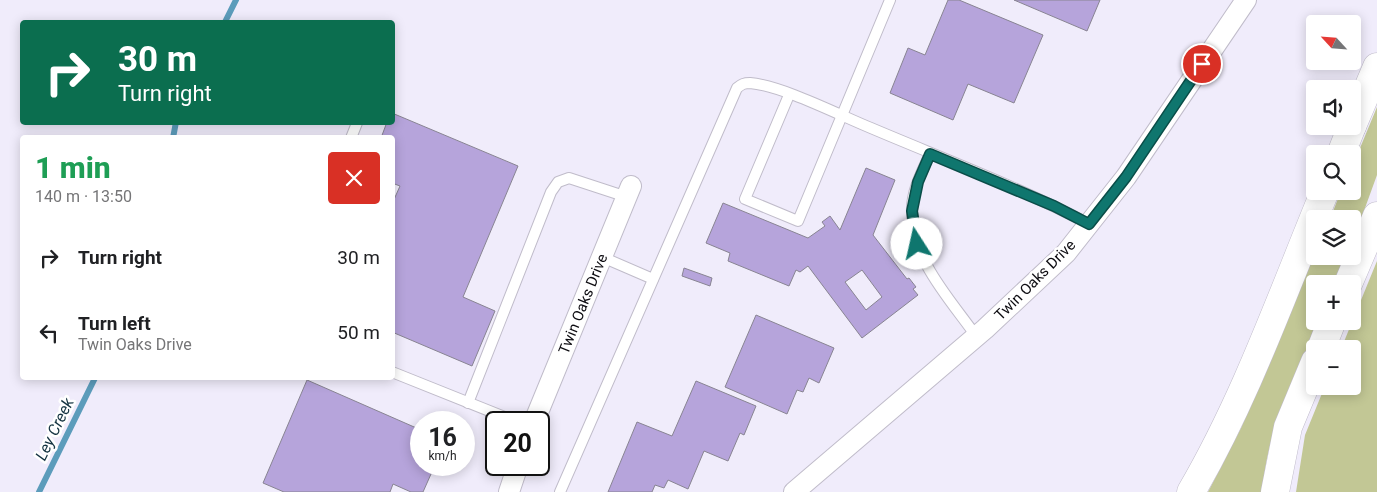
<!DOCTYPE html>
<html lang="en">
<head>
<meta charset="utf-8">
<style>
  :root { --surface:#fff; --page:#f6f6f6; --text:#202124; --muted:#757577 }
  body { margin:0; font-family:Roboto,sans-serif; background:var(--page); color:var(--text); height:100vh; display:flex; flex-direction:column; font-size:19px; white-space:nowrap }
  * { box-sizing:border-box; margin:0 }
  p { font-size:16px; color:var(--muted) }
  .icon { flex:none; width:28px; height:28px; fill:none; stroke:currentColor; stroke-width:2; stroke-linecap:round; stroke-linejoin:round }
  .map { position:relative; flex:1; overflow:hidden }
  .sheet { position:absolute; left:20px; top:135px; width:375px; height:245px; display:flex; flex-direction:column; background:var(--surface); border-radius:5px; box-shadow:0 2px 12px #0003 }
  .sheet>* { flex:none }
  .top-card { position:absolute; left:20px; top:20px; width:375px; height:105px; border-radius:5px; box-shadow:0 2px 12px #0003; background:#0b6e4f; color:#fff; overflow:hidden }
  .needle { width:32px; rotate:296deg }
  .fabs { position:absolute; left:1306px; top:15px; display:grid; gap:10px }
  .fabs a { display:grid; place-items:center; width:55px; height:55px; border-radius:5px; background:var(--surface); box-shadow:0 2px 12px #0003; font-size:25px }
  .speed { position:absolute; left:410px; top:411px; display:flex; gap:10px; font-size:25px; font-weight:700; text-align:center }
  .speed>* { display:grid; place-content:center; width:65px; height:65px; border-radius:50%; background:var(--surface); box-shadow:0 2px 12px #0003; line-height:1 }
  .speed small { font-size:12px; font-weight:400 }
  .speed .limit { border:2px solid #111; border-radius:8px; background:#fff; color:#111 }
  .pin { position:absolute; display:grid; place-items:center; width:42px; height:42px; color:#fff; margin:-21px; border:2px solid #fff; border-radius:50%; box-shadow:0 1px 5px #0007 }
  .me { position:absolute; width:55px; margin:-28px; rotate:350deg; stroke-linejoin:round; filter:drop-shadow(0 0 4px #0008) }
  .turn { display:flex; align-items:center; gap:18px; height:105px; padding:0 15px; font-size:22px }
  .turn .icon { width:65px; height:65px; stroke-width:2.5 }
  .turn b { display:block; font-size:35px; line-height:42px }
  .round { display:grid; place-items:center; flex:none; width:52px; height:52px; border-radius:5px; background:var(--page) }
  .headline { display:flex; align-items:center; justify-content:space-between; height:85px; padding:0 15px }
  h1 { font-size:30px; font-weight:800; line-height:38px; color:#1e9e55 }
  ul { padding:0; list-style:none }
  li { display:flex; align-items:center; gap:15px; height:75px; padding:0 15px }
  li div { flex:1 }
  li b { display:block; font-size:19px }
  li em { font-style:normal }
  .map>svg:first-child { display:block }
  .green { fill:#c2c795 }
  .lines { fill:none; stroke-linecap:round; stroke-linejoin:round }
  .stream { stroke:#5c9cbb; stroke-width:6 }
  .building { fill:#b6a4db; stroke:#888492; fill-rule:evenodd }
  .lane-casing { stroke:#c0bcca; stroke-width:12 }
  .street-casing { stroke:#c0bcca; stroke-width:22 }
  .primary-casing { stroke:#c0bcca; stroke-width:29 }
  .lane { stroke:#fff; stroke-width:10 }
  .street { stroke:#fff; stroke-width:20 }
  .primary { stroke:#fff; stroke-width:28 }
  .route-casing { stroke:#0a4d48; stroke-width:12 }
  .route { stroke:#0f766e; stroke-width:9 }
  .labels { text-anchor:middle; stroke-width:5; stroke-linejoin:round; paint-order:stroke }
  .street-label { font-size:15px; fill:#0d0c11; stroke:#fff }
  .water-label { font-size:16px; font-style:italic; fill:#133240; stroke:#fff }
</style>
</head>
<body>
<div class="map">
<svg width="1377" height="492" viewBox="0 0 1377 492">
  <rect width="100%" height="100%" fill="#f0ecfb"/>
  <!-- green -->
  <g class="green">
    <path d="M1377 107V175L1353 241 1352 219H1330L1341 191H1352L1353 165Z"/>
    <path d="M1315 253V256H1346L1335 284H1315V321H1320C1297 376 1265 432 1263 492H1208L1241 428Z"/>
    <path d="M1377 261V492H1296L1305 435 1325 386H1352V349H1341Z"/>
  </g>
  <g class="lines">
    <!-- stream -->
    <g class="stream">
      <path d="M225 22 236 0"/>
      <path d="M173 138 176 122"/>
      <path d="M39 492 95 378"/>
    </g>
  </g>
  <!-- building -->
  <g class="building">
    <path d="M948 0H959L1043 35 1014 103 968 84 953 120 890 93 908 48 925 55Z"/>
    <path d="M1014 0H1100L1087 31Z"/>
    <path d="M392 113 518 166 463 297 495 311 472 366 392 332V204L400 186 392 183V138H381L387 122H392Z"/>
    <path d="M866 168 895 180 873 235 907 279 909 278 916 287 913 289 918 295 862 338 808 266 800 272 796 270 789 286 728 261 730 253 706 243 723 203 808 238 825 226 822 222 830 216 840 230ZM862 270 882 297 866 310 845 282Z"/>
    <path d="M684 268 712 278 710 286 682 276Z"/>
    <path d="M756 315 834 348 819 383 809 378 803 392 797 390 787 414 725 387Z"/>
    <path d="M307 380 421 430V465H435L423 492H411L393 484 390 492H284L263 483Z"/>
    <path d="M696 381 756 406 744 435 740 433 728 461 704 451 688 489 668 480 664 488 655 485 652 492H608L637 422 672 436Z"/>
  </g>
  <g class="lines">
    <!-- lane casing -->
    <g class="lane-casing">
      <g id="lane">
        <path d="M789 95 745 199 798 221 890 0"/>
        <path d="M351 138 357 123"/>
        <path d="M930 154C922 171 911 192 912 212 912 260 950 299 976 336"/>
        <path d="M602 257 653 279"/>
        <path d="M392 372 517 422"/>
        <path d="M468 403 551 192 558 182 569 178 627 197"/>
        <path d="M560 492 737 88C742 84 744 83 750 83 783 86 839 115 871 128 944 159 1019 187 1089 224"/>
      </g>
    </g>
    <!-- street casing -->
    <g class="street-casing">
      <g id="street">
        <path d="M534 422 631 186"/>
        <path d="M509 492 518 465"/>
        <path d="M794 492 985 329 1066 253 1126 177 1246 0"/>
      </g>
    </g>
    <!-- primary casing -->
    <g class="primary-casing">
      <g id="primary">
        <path d="M1352 126 1377 67"/>
        <path d="M1341 154 1352 126"/>
        <path d="M1348 284 1377 216"/>
        <path d="M1321 349 1332 321"/>
        <path d="M1191 492C1246 398 1283 292 1325 191"/>
        <path d="M1275 492 1288 427 1315 362"/>
      </g>
    </g>
    <!-- lane -->
    <use href="#lane" class="lane"/>
    <!-- street -->
    <use href="#street" class="street"/>
    <!-- primary -->
    <use href="#primary" class="primary"/>
  </g>
  <g class="lines">
    <!-- route casing -->
    <g class="route-casing">
      <path id="route" d="M917 244 912 211 918 182 930 154 1054 206 1089 224 1126 177 1202 64"/>
    </g>
    <!-- route -->
    <use href="#route" class="route"/>
  </g>
  <g class="labels">
    <!-- street labels -->
    <g class="street-label">
      <text transform="translate(1035 280) rotate(-45)" y="5">Twin Oaks Drive</text>
      <text transform="translate(583 304) rotate(-68)" y="5">Twin Oaks Drive</text>
    </g>
    <!-- water labels -->
    <g class="water-label">
      <text transform="translate(54 429) rotate(-64)" y="6">Ley Creek</text>
    </g>
  </g>
</svg>
<div class="fabs">
<a><svg class="needle" viewBox="-14 -14 28 28"><path d="M0-13l5 13h-10z" fill="#e53935"/><path d="M0 13l5-13h-10z" fill="#757577"/></svg></a>
<a><svg class="icon" aria-label="sound" viewBox="0 0 24 24"><path d="M4 9h4l5-4v14l-5-4H4zM17 9q2 3 0 6"/></svg></a>
<a><svg class="icon" aria-label="search" viewBox="0 0 24 24"><circle cx="10" cy="10" r="6"/><path d="M15 15l6 6"/></svg></a>
<a><svg class="icon" aria-label="layers" viewBox="0 0 24 24"><path d="M12 4l9 5-9 5-9-5zM3 14l9 5 9-5"/></svg></a>
<a>+</a>
<a>−</a>
</div>
<div class="speed"><div>16<small>km/h</small></div><div class="limit">20</div></div>
<div class="pin" style="left:1202px;top:64px;background:#d93025"><svg class="icon" aria-label="arrive" viewBox="0 0 24 24"><path d="M6 21V4h12l-3 4 3 4H6"/></svg></div>
<svg class="me" style="left:917px;top:244px" viewBox="-20 -20 40 40"><circle r="19" fill="#fff"/><path d="M0-13L10 11 0 6-10 11z" fill="#0f766e"/></svg>
<div class="top-card">
<div class="turn"><svg class="icon" aria-label="right" viewBox="0 0 24 24"><path d="M7 20v-9h11M14 6l5 5-5 5"/></svg><div><b>30 m</b>Turn right</div></div>
</div>
<section class="sheet">
<div class="headline"><div><h1>1 min</h1><p>140 m · 13:50</p></div><a class="round" style="background:#d93025;color:#fff"><svg class="icon" aria-label="close" viewBox="0 0 24 24"><path d="M6 6l12 12M18 6L6 18"/></svg></a></div>
<ul>
<li><svg class="icon" aria-label="right" viewBox="0 0 24 24"><path d="M7 20v-9h11M14 6l5 5-5 5"/></svg><div><b>Turn right</b></div><em>30 m</em></li>
<li><svg class="icon" aria-label="left" viewBox="0 0 24 24"><path d="M17 20v-9H6M10 6l-5 5 5 5"/></svg><div><b>Turn left</b><p>Twin Oaks Drive</p></div><em>50 m</em></li>
</ul>
</section>
</div>
</body>
</html>
